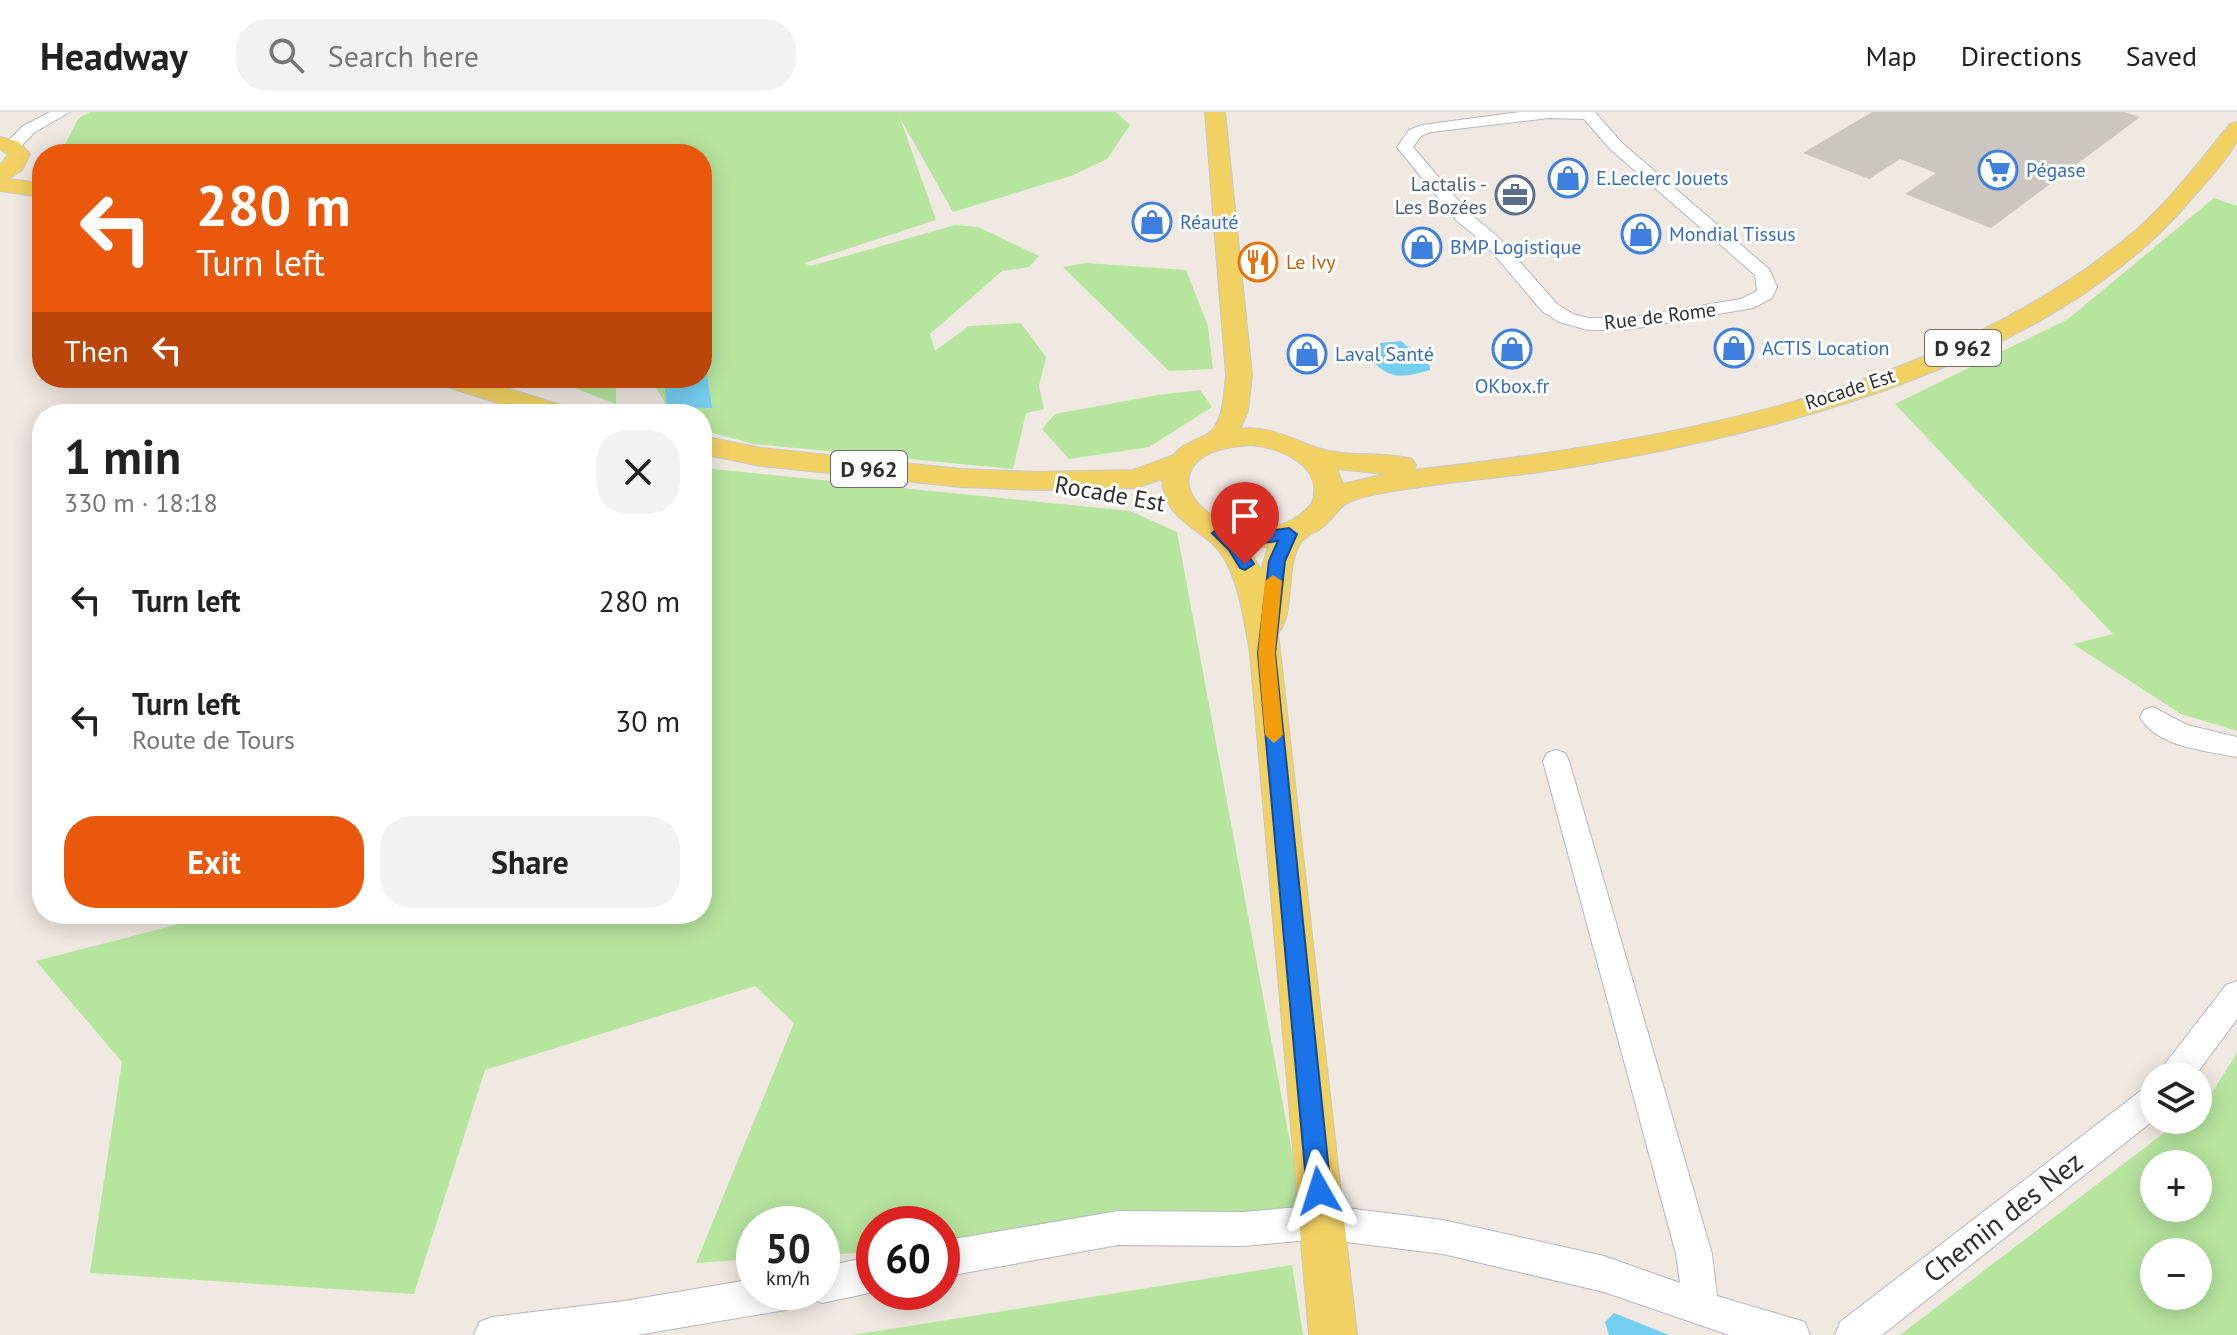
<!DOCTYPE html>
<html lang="en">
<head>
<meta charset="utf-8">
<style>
  :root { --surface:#fff; --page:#f2f2f2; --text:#222; --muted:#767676; --line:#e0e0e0; --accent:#ea580c }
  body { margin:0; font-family:"PT Sans",sans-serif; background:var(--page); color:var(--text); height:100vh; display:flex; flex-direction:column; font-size:30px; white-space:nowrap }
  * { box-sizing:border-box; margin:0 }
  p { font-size:26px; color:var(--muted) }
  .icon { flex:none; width:44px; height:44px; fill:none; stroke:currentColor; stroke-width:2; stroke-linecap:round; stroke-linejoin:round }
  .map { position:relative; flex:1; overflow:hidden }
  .drawer { position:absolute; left:32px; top:292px; width:680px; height:520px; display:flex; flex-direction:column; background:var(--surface); border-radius:32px; box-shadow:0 4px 20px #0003 }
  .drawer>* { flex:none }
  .banner { position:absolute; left:32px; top:32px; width:680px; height:244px; border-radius:32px; box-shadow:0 4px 20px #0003; background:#ea580c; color:#fff; overflow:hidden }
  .controls { position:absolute; left:2140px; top:950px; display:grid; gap:16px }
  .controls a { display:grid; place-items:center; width:72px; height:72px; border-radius:50%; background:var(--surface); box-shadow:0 4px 20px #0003; font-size:40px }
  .speed { position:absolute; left:736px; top:1094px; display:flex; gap:16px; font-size:40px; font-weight:700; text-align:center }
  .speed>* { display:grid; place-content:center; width:104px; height:104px; border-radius:50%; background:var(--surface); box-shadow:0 4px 20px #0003; line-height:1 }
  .speed small { font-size:20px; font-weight:400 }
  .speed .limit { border:12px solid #d22; background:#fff; color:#111 }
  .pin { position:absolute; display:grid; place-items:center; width:68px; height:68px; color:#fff; margin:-82px -34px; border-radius:50% 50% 50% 0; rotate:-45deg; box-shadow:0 0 8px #0007 }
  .pin .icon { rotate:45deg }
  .me { position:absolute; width:88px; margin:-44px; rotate:354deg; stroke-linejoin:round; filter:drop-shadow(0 0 6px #0008) }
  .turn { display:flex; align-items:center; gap:28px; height:168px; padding:0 32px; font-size:36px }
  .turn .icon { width:104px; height:104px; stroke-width:2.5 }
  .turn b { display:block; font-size:56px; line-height:68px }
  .then { display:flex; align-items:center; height:76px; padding:0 32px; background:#0003; gap:16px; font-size:30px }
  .round { display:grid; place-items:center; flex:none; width:84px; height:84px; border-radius:32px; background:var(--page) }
  .overview { display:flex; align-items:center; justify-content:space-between; height:136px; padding:0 32px }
  h1 { font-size:48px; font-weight:600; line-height:60px }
  .button { display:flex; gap:16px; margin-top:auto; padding:16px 32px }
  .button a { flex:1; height:92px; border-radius:32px; background:var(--accent); color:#fff; font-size:32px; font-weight:600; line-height:92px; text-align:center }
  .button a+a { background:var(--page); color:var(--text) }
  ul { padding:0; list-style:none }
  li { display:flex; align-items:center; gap:24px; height:120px; padding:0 32px }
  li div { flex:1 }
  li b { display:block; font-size:30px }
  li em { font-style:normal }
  header { display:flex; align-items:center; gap:48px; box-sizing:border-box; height:112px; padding:0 40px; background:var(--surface); border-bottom:2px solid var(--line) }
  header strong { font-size:38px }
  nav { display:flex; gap:44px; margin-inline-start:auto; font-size:28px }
  .search { width:560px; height:72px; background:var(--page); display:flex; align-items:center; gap:20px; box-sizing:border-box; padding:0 28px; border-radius:32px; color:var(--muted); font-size:30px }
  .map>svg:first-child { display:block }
  .green { fill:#b6e59e; fill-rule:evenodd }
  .water { fill:#75cff0 }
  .building { fill:#cbc7bf }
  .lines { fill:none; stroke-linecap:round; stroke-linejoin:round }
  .minor-casing { stroke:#b4b7c1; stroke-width:2 }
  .major-casing { stroke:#c9c9c9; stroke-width:2 }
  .minor { fill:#fff; fill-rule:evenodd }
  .major { fill:#f2d163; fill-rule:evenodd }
  .route { fill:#1a73e8; stroke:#114b97; stroke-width:2 }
  .slow { fill:#f59e0b }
  .labels { text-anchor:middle; stroke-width:6; stroke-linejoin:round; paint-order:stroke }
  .far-shop-label { font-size:20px; fill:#366cbe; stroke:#fff; text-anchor:start }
  .far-service-label { font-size:20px; fill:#4e5e75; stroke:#fff; text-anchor:end }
  .far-food-label { font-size:20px; fill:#c56008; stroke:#fff; text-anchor:start }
  .far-street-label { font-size:20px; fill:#2e2e2e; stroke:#fff }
  .shield { fill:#fff; stroke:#6d6d6d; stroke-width:2 }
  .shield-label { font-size:22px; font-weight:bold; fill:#2e2e2e }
  .street-label { font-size:24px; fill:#2e2e2e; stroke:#fff }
  .near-street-label { font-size:28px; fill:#2e2e2e; stroke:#fff }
</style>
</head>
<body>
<header>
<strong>Headway</strong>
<div class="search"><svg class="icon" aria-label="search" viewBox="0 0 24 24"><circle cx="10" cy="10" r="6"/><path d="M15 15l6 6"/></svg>Search here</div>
<nav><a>Map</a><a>Directions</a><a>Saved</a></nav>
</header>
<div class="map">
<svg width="2237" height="1223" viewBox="0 0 2237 1223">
  <rect width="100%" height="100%" fill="#efe9e1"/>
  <!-- green -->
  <g class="green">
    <path d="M90 0H1116L1130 13 1107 47 1071 64 953 100 900 6 936 108 804 151 811 154 955 113 978 115 1039 144 1029 155 1002 159 930 222 935 239 969 214 1021 211 1046 245 1039 274 1044 297 1026 301 1013 357 753 332 702 318V302H672L650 266H702V42H651L650 38 644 42H60L78 7Z"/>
    <path d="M2214 86 2237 94V619L2181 602 2073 532 2113 522 1895 292 2068 207Z"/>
    <path d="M1086 151 1186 158 1208 214 1213 257 1169 259 1063 155Z"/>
    <path d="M549 266H616V292Z"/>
    <path d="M1200 278 1212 295 1149 335 1069 347 1042 317 1055 302 1158 283Z"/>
    <path d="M702 356 1130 399 1177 420 1305 1111 942 1135V1112H874V1140L822 1143V1112H754V1147L696 1151 794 911 755 874 485 958 414 1182 90 1161 122 950 36 849 218 802H702Z"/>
    <path d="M2237 941V1223H1900L2181 1008H2198V995L2208 987ZM2154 1052H2198V1096H2154ZM2154 1140H2198V1184H2154Z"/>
    <path d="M1292 1153 1303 1223H853Z"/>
  </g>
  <!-- water -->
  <g class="water">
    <path d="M702 228 712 296 667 295 664 266H702Z"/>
    <path d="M1401 229 1430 254V258C1399 267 1387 268 1366 241L1380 237V231Z"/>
    <path d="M1614 1201 1669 1223H1609L1605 1210Z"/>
  </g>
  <!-- building -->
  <path class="building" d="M1872 0H2124L2140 5 1991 116 1905 82 1936 61 1900 47 1869 67 1803 41Z"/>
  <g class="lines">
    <!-- minor casing -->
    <g class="minor-casing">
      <g id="minor">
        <path d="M50 0H70L35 20 18 37H6V31L23 14Z"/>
        <path d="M1520 0H1595L1622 31 1769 157 1777 175 1772 186 1753 196 1625 218H1588L1559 210 1543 200 1485 132 1456 108 1397 35 1409 18 1422 13ZM1549 6 1584 7 1610 37 1755 163 1757 179 1741 187 1625 206H1589L1573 202 1557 192 1497 124 1468 100 1413 35 1421 24 1431 20Z"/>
        <path d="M2153 595 2187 613 2237 625V645C2207 639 2156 635 2140 605L2144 598Z"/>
        <path d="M1556 638 1565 641 1569 649 1712 1142 1717 1184 1805 1210 1810 1223H1729L1604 1180 1443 1142 1322 1127 1243 1134 1118 1133 942 1165V1129L1118 1099 1243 1100 1322 1093 1443 1108 1604 1144 1680 1171 1676 1142 1543 649 1547 641Z"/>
        <path d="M2237 869V907L2195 964H2159L2164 953 2226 873Z"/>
        <path d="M2154 972V1008L1882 1223H1835L1840 1210 2143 977Z"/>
        <path d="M874 1144V1180L822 1191 809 1186 807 1180H822V1155Z"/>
        <path d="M754 1167V1180H803L798 1193 785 1198 637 1223H474L479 1210 492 1205 624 1189Z"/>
      </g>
    </g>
    <!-- major casing -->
    <g class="major-casing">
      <g id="major">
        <path d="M1205 0H1225L1252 263 1248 299 1240 317C1269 313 1291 327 1318 336 1348 346 1382 339 1412 347L1416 353 1413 358C1654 331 1930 285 2124 128 2165 96 2197 52 2230 12L2237 10C2237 15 2237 23 2237 28 2234 41 2192 86 2181 99 2041 254 1772 322 1572 355 1503 367 1431 370 1363 385 1336 393 1342 398 1324 414 1317 420 1304 424 1300 432 1285 456 1295 504 1278 521L1357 1223H1309L1250 541C1244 509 1240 474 1224 446 1205 414 1165 414 1162 367L1136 376 1038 378 961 375 761 354 702 342V324L761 336 961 357 1038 360 1133 358 1174 343C1181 332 1195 329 1206 323 1224 314 1224 280 1226 263ZM1251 333C1281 336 1325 354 1312 391 1263 452 1156 389 1198 349 1212 336 1233 335 1251 333ZM1337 357 1385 362 1343 372ZM1248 435H1268L1261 458Z"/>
        <path d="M0 25 19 30 30 42 22 58 8 67 42 71V85L0 79V53L8 43 0 37Z"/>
        <path d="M434 266H474L571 296 575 302H533L438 272Z"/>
      </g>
    </g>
    <!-- minor -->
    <use href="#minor" class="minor"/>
    <!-- major -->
    <use href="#major" class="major"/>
  </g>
  <!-- route -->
  <path class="route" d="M1220 415 1255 421 1289 416 1297 422 1285 449 1275 541 1331 1079 1328 1088 1319 1091 1311 1088 1307 1079 1258 541 1269 449 1278 429 1255 432 1239 429 1254 452 1245 458 1240 456 1229 438 1212 421Z"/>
  <!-- slow -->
  <path class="slow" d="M1273 463 1282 469 1275 541 1283 623 1274 631 1265 623 1258 541 1265 469Z"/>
  <!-- icons -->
  <defs>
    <g id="supermarket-ring" transform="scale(2)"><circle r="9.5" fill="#fff" stroke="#3f7fe0" stroke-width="1.5"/><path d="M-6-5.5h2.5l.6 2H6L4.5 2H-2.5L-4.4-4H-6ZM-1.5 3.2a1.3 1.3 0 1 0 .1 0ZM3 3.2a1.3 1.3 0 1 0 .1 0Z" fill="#3f7fe0"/></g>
    <g id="shop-ring" transform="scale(2)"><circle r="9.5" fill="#fff" stroke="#3f7fe0" stroke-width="1.5"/><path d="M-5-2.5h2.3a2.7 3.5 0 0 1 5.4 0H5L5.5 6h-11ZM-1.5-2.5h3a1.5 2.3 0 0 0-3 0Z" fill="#3f7fe0"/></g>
    <g id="office-ring" transform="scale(2)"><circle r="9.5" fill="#fff" stroke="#5c6f8a" stroke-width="1.5"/><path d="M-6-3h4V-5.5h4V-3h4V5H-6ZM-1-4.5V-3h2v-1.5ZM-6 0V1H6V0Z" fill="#5c6f8a"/></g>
    <g id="restaurant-ring" transform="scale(2)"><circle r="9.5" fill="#fff" stroke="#e8710a" stroke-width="1.5"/><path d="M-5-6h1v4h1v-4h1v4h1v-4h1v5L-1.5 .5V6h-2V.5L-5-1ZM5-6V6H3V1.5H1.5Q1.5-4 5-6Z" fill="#e8710a"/></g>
  </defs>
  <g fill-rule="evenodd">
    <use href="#supermarket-ring" x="1998" y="58"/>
    <use href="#shop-ring" x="1568" y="66"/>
    <use href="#office-ring" x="1515" y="83"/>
    <use href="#shop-ring" x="1152" y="110"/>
    <use href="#shop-ring" x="1641" y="122"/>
    <use href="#shop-ring" x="1422" y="135"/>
    <use href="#restaurant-ring" x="1258" y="150"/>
    <use href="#shop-ring" x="1734" y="236"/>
    <use href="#shop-ring" x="1512" y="237"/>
    <use href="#shop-ring" x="1307" y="242"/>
  </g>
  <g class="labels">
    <!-- far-shop labels -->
    <g class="far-shop-label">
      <text x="2026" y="65">Pégase</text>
      <text x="1596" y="73">E.Leclerc Jouets</text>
      <text x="1180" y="117">Réauté</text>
      <text x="1669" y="129">Mondial Tissus</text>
      <text x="1450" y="142">BMP Logistique</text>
      <text x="1762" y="243">ACTIS Location</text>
      <text x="1335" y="249">Laval Santé</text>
      <text x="1512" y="281" text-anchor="middle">OKbox.fr</text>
    </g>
    <!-- far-service labels -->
    <g class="far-service-label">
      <text x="1487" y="79">Lactalis -<tspan x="1487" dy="23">Les Bozées</tspan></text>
    </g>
    <!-- far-food labels -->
    <g class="far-food-label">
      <text x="1286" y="157">Le Ivy</text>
    </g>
    <!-- far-street labels -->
    <g class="far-street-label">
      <text transform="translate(1660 204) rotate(-7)" y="7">Rue de Rome</text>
      <text transform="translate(1850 277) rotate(-18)" y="7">Rocade Est</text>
    </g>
    <!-- shield labels -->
    <g class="shield">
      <rect x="1925" y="218" width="76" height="36" rx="6"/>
      <rect x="831" y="339" width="76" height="36" rx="6"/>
    </g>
    <g class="shield-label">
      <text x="1963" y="244">D 962</text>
      <text x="869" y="365">D 962</text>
    </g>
    <!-- street labels -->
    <g class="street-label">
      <text transform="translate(1110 382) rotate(10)" y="8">Rocade Est</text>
    </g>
    <!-- near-street labels -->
    <g class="near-street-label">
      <text transform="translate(2003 1105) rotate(-38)" y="10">Chemin des Nez</text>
    </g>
  </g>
</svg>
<div class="controls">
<a><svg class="icon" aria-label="layers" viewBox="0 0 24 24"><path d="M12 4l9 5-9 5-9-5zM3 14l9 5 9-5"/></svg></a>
<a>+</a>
<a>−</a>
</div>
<div class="speed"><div>50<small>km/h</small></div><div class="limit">60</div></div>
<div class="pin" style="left:1245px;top:452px;background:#d93025"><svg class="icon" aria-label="arrive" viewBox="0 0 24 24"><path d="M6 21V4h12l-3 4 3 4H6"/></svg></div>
<svg class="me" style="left:1319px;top:1079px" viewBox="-20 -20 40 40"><path d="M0-17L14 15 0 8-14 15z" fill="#1a73e8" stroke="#fff" stroke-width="4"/></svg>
<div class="banner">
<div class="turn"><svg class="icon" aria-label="left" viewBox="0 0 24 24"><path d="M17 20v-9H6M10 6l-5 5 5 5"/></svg><div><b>280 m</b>Turn left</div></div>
<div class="then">Then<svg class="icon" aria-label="left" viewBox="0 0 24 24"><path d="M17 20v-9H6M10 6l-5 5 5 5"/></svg></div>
</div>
<section class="drawer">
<div class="overview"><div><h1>1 min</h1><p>330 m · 18:18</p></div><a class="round"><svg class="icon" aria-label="close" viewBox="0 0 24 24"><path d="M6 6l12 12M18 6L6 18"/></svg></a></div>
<ul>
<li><svg class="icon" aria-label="left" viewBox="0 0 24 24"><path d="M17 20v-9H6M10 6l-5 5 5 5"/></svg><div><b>Turn left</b></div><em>280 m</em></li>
<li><svg class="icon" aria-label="left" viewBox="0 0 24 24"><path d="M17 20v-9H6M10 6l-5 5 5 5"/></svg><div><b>Turn left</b><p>Route de Tours</p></div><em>30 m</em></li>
</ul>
<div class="button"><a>Exit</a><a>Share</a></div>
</section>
</div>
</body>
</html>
